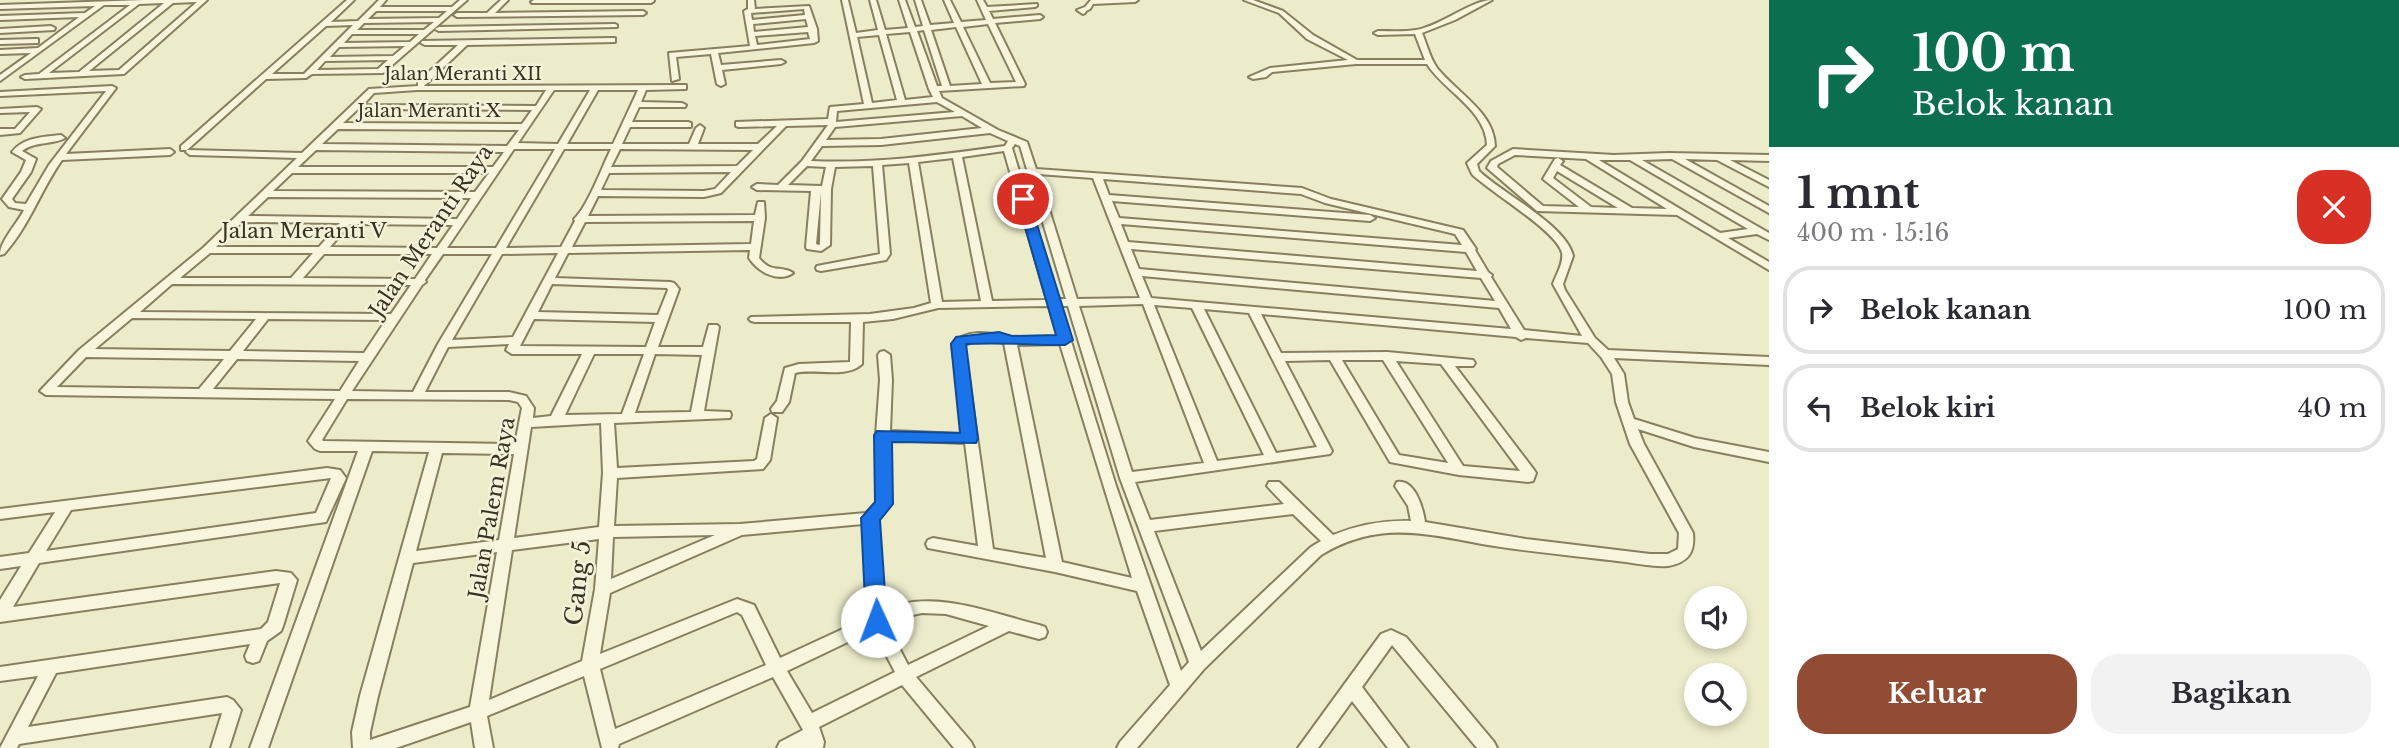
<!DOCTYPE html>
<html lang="id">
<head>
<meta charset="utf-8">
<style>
  :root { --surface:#fff; --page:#f2f2f3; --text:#2b2b33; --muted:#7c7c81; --line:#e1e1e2; --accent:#924c34 }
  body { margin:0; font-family:"Libre Baskerville",serif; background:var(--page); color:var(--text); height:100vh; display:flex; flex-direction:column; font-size:26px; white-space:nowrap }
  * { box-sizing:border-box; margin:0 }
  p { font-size:23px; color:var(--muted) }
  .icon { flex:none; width:38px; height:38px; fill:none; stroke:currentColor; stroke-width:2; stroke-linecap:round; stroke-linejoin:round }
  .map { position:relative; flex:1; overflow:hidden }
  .details { display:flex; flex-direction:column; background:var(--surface); width:630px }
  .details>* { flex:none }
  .hud { background:#0b6e4f; color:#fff; overflow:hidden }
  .fabs { position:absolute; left:1684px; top:586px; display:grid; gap:14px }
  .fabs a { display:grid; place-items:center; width:63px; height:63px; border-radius:50%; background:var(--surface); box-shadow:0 4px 10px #0003; font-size:35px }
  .pin { position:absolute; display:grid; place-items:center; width:60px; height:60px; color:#fff; margin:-30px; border:4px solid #fff; border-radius:50%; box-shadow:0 2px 7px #0007 }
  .me { position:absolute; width:77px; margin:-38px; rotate:358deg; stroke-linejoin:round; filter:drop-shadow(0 0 5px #0008) }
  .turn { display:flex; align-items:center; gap:24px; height:147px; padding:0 28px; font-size:32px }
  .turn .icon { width:91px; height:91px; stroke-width:2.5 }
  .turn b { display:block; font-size:49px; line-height:60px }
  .round { display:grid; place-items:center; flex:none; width:74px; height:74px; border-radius:28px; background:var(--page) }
  .headline { display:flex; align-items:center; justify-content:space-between; height:119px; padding:0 28px }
  h1 { font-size:42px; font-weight:700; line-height:52px }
  .button { display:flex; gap:14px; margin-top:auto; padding:14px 28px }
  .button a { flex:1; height:80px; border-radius:28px; background:var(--accent); color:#fff; font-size:28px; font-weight:700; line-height:80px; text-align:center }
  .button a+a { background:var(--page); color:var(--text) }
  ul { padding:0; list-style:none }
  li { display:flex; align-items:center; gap:21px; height:88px; margin:0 14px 10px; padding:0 14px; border:4px solid var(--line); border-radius:28px }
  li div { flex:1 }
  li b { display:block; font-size:26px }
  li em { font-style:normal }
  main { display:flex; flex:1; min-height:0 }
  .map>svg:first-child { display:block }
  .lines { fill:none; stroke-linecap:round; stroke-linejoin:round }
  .street-casing { stroke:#877f60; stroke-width:4 }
  .street { fill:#f7f6dd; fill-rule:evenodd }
  .route { fill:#1a73e8; stroke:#114b97; stroke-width:2 }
  .labels { text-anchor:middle; stroke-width:5; stroke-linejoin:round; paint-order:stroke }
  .far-street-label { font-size:18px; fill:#393322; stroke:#f4f3d9 }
  .street-label { font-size:21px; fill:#393322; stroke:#f4f3d9 }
  .near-street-label { font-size:24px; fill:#393322; stroke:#f4f3d9 }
</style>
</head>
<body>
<main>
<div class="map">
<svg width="1769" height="748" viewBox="0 0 1769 748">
  <rect width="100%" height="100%" fill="#ecebca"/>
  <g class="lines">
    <!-- street casing -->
    <g class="street-casing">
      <g id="street">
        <path d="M144 0H207L124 74 25 79 21 77 25 75 39 74 130 5H104L0 81V75L31 53 0 54V50L38 48 79 17 0 20V16L85 13 95 6 0 9V5ZM197 2 119 70 89 71 173 3ZM164 3 79 72 49 73 139 4Z"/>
        <path d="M347 0H354L331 22 358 21 379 0H386L380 7H452L460 0H467L383 73 312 74 306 78 266 79 187 150H181V146ZM376 11H447L439 18 368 19ZM434 22 424 30H357L364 23ZM353 25 304 74H272L326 26ZM352 34H419L410 42 344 43ZM405 46 393 56 330 57 339 47ZM388 60 378 69 317 70 325 61Z"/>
        <path d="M501 0H508L495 13 643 11 646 13 643 15 457 17 454 15 457 13H487Z"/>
        <path d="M534 0H654V1L651 3H532L531 2Z"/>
        <path d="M748 0H754L755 9 809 6 817 29 818 41 814 43 718 53 721 65 781 60 785 62 781 64 722 70 725 84 721 86 717 84 711 54 676 57 679 79 672 81 669 53 750 46 744 11 748 9ZM804 9 805 15 752 20 751 13ZM806 19 808 27 754 32 753 24ZM808 32 810 39 757 45 755 36Z"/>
        <path d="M842 0H848L856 33 878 30 870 0H876L885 30 908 28 899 0H905L915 27 923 26 915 0H921L930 25 954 23 944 0H950L961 22 986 20 977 0H983L987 7 1037 4V6L1035 7 989 11 993 19 1040 15 1043 17 1040 19 995 23 1025 84 1024 86 939 91 942 98 998 130 1027 142 1036 169 1302 188 1331 199 1463 230 1476 249 1475 250 1488 272 1492 275 1491 277 1524 330 1582 336 1553 284C1556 275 1564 263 1562 253 1557 231 1490 192 1472 174L1467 163 1487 145C1486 110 1444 91 1427 64H1356L1272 72 1266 77 1253 79 1249 77 1270 68 1348 60 1307 39 1279 13 1244 0H1253L1283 11 1313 35 1357 60H1425L1415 34 1378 35 1374 33 1378 31C1390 31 1404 32 1416 30 1441 26 1471 0 1492 0L1455 20 1422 33C1427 45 1430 58 1437 68 1457 93 1494 112 1495 146L1477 164 1479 171C1503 194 1566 225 1573 256L1563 284 1565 290 1595 338 1608 350 1769 357V365L1614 358 1624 374 1628 402 1634 419 1695 438 1769 452V462L1694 447 1638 429 1644 444 1693 533C1695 553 1688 562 1668 566 1654 567 1640 564 1626 562 1578 556 1530 552 1482 544 1422 533 1377 521 1321 555L1204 669 1137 748H1117L1120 742 1170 685 1137 591 1055 572 928 548 926 544 928 540 933 538 978 546 965 443 890 440 891 504 877 520 884 610C932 588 991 613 1039 625L1045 627 1047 632 1045 637 1039 639 1009 631 916 677 971 742 974 748H954L902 685 819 727 824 742 823 748H777L780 742 803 730 773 677 619 744 618 748H602L584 676 487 716 493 748H475L471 722 396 748H353L352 732 360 696 429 452 372 451 268 748H250L358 451H320L315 449 308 441 335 399 46 395 40 391 79 350 203 248 297 158 190 155 186 152 187 150 302 153 369 89 418 86V82L458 45H425L421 43 422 41 612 38H615V42L467 45 424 86 683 85H686V89L646 90 641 102 682 103 686 105 685 107H639L632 122H688L691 123V127H630L622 144H689L696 128 700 125 704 128 698 144H758L777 126 739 127 736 126V122L828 119 830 107 864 104ZM988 24 1016 82 990 83 963 27ZM956 27 982 84 950 86 931 30ZM924 30 942 86H937L917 31ZM910 32 929 89 933 97 905 100 886 34ZM879 35 897 100 872 103 857 37ZM417 90H546L536 106 363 105 374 93ZM554 90H590L558 144 518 143ZM598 90H638L613 144H567ZM937 102 955 112 836 122 837 111ZM358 109 532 110 522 124 343 123ZM962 116 982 128 881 139 826 140 835 127ZM828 125 802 161 778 185 757 184 752 187 757 190 811 191 806 247 807 249 821 251 830 245 831 189 835 167 873 166 880 254 817 266 816 268 817 270 821 271 886 260 890 254 882 165 909 163 931 303 914 308 870 314 751 317 749 319 751 321 755 322H851L850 362 799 364 785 368 777 401 771 409 772 412H782L789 402 795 373C815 368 846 379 862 364L863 322 893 319 938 308 1049 306 1058 337C1043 337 1026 340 1012 337 992 334 968 327 952 344L964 434 890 431 892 380 890 355 884 351 880 352 878 355 880 380 876 435 877 502 866 513 740 524 614 526 617 478 763 469 770 460 777 418 771 414 765 418 757 459 754 461 617 468 614 423 730 418 731 415 730 412 704 411 719 327 717 325H709L703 347H658L679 289 674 283 670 282 555 278 568 253 750 250 749 258C758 272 778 283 793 273 781 265 771 274 759 258L765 218 764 202H758L755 215 588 216 598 196 704 197 721 193 786 126ZM338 129 519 130 507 146 322 144ZM990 133 1008 141 1005 146C940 155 877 164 811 161L822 146 881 145ZM1015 144 1020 146 1066 299H1058L1012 148ZM514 149H555L496 248H447ZM564 149H611C602 167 587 208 574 219L575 221 561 247 506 248ZM620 149 753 150 737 166 611 167ZM316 150 504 152 493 167H298ZM1004 151 1042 283 1047 300 992 301 962 157ZM953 158 981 301 942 302 918 162ZM807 166 826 167 822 186 788 185ZM731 172 715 189 704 191 601 190 609 173ZM292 173H489L475 192 273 191ZM1038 174 1093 178 1140 298 1077 299ZM1103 179 1301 194 1325 203 1455 234 1462 245 1119 218 1112 201 1370 221 1375 218 1370 215 1109 195ZM821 192 820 244 819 245 816 244ZM268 197 471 198 457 219 248 216ZM754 221 751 244 572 247 585 222ZM242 222 340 223 319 247H216ZM350 224 453 225 437 248 330 247ZM1121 224 1466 252 1477 271 1128 242ZM1131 249 1481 278 1495 301 1139 269ZM210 253H313L291 278H180ZM558 253 513 337 452 340 502 254ZM324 254H432L415 279 303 278ZM443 254H492L438 344 413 392 352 391 422 285 426 282 425 280ZM1142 276 1499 308 1511 329 1151 298ZM172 284 411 285 391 314 140 312ZM552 284 667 288 668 290 658 315 538 312ZM1143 304 1204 463 1132 472 1079 306ZM1154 305 1192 308 1264 455 1217 461ZM1060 306H1068L1120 478 1189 662 1181 671 1116 486ZM1204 309 1249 313 1317 447 1276 453ZM1261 314 1516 337 1521 340 1526 338 1588 343 1601 357 1612 374 1616 402 1630 444 1679 533 1678 549 1668 554H1650L1526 539 1425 522C1423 508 1415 479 1397 482L1395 486 1408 506 1411 521C1383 520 1358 525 1333 535L1279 482H1269L1267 486 1284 504 1150 520 1135 482 1330 454 1332 451 1285 361 1330 360 1390 462 1459 475 1528 482 1533 481 1536 473 1534 470 1455 366H1473L1475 363 1473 360 1387 352 1281 353ZM132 318 256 319 230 351 95 349ZM268 319 386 320 364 353 243 351ZM534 319 655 322 646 347 520 346ZM991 340 1004 343 1046 558 993 549 964 345 975 341ZM509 344 506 350 512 354H582L551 416 533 418 534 408 526 396 509 392H425L448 347ZM1060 344 1132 578 1062 562 1017 345ZM594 354H644L622 414 565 415ZM655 354 702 355 691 412 635 413ZM86 357 224 359 199 389 57 387ZM237 359 359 361 340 391 213 389ZM1342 360H1383L1448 463 1399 455ZM1396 361 1441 364 1520 471 1463 466ZM347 399 509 400 518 402 522 408 515 444 323 441 322 440ZM601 423 603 473 599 527 514 538 531 427ZM442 453 514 454 499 540 416 551ZM1293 514 1321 541 1311 547 1201 651 1154 531ZM863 524 869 617 780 658 754 605 737 599 600 654 610 593 742 535ZM715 535 611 579 613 537ZM599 539 595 589 582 661 489 700 512 550ZM497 552 470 707 370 740V732L378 696 413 563ZM737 612 742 615 766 665 615 729 600 669ZM922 613 946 614 989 626 908 665 886 623 898 618ZM873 630 895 672 812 713 787 671Z"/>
        <path d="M1138 0 1135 2 1093 4 1090 9 1086 11 1085 13 1083 14 1077 10 1085 7 1091 0Z"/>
        <path d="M615 24 617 25V27L439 31 435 29 439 27Z"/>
        <path d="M51 26 55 28 54 30 0 33V29Z"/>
        <path d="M35 39H38V43L0 44V40Z"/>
        <path d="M112 86 116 88 66 154 170 149 174 152 170 155 62 160C40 191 30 225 4 254L0 255C0 241 17 224 24 210L9 207 2 199 21 172 26 160 12 152C24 137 43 137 61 135L65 138C52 145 35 141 22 151L36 159 31 172 12 199 15 203 26 204 49 165 106 91 0 96V92Z"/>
        <path d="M37 107 41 109 20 133 0 135V129H15L30 112 0 113V109Z"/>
        <path d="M1513 149 1614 155 1669 153 1769 155V161L1730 160 1769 180V187L1717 160 1685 159 1769 206V213L1672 159 1642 160 1769 233V240L1757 234 1728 238 1769 262V270L1677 215 1537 211 1487 168 1491 161ZM1515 155 1586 159 1667 209 1632 208 1560 165 1563 161 1558 158 1555 159 1543 179 1579 207 1543 206 1497 167 1498 164ZM1599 160H1630L1748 229 1720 233ZM1557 171 1618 208 1591 207 1553 178Z"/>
        <path d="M327 468 340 470 346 478 326 522 39 563 13 607 276 571 291 573 297 580 283 626 281 631 267 641 259 661 253 663 247 661 245 656 250 644 56 673 28 727 227 697 233 700 241 710 229 748H211L222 713 19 744 17 748H0L38 676 0 681V667L261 629 268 622 280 583 0 622V600L21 566 0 569V557L29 553 55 512 0 519V509ZM331 478 316 513 46 551 71 510Z"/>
        <path d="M1391 630 1406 637 1494 742 1497 748H1477L1392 645 1362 687 1408 748H1388L1352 701 1318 748H1298L1381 634Z"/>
      </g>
    </g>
    <!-- street -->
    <use href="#street" class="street"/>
  </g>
  <!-- route -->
  <path class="route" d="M1023 196 1029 199 1073 340 1065 345C1031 345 999 342 966 344L978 439 976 443 892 442 893 504 880 520 887 621 884 627 877 630 869 627 866 621 861 518 875 502 874 435 877 431 960 433 951 344 956 337 999 332 1012 336 1056 335 1017 199Z"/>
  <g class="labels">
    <!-- far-street labels -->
    <g class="far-street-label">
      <text x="463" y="80">Jalan Meranti XII</text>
      <text x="429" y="117">Jalan Meranti X</text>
    </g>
    <!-- street labels -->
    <g class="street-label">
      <text x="304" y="238">Jalan Meranti V</text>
      <text transform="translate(431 231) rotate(-56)" y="7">Jalan Meranti Raya</text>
      <text transform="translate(492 508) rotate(-80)" y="7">Jalan Palem Raya</text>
    </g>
    <!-- near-street labels -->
    <g class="near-street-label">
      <text transform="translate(578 583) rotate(-84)" y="8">Gang 5</text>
    </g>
  </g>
</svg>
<div class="fabs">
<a><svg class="icon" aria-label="sound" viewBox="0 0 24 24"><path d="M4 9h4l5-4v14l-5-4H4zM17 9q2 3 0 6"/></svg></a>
<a><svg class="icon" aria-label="search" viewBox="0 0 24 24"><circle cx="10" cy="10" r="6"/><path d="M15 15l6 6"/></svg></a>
</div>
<div class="pin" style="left:1023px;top:199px;background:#d93025"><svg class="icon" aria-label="arrive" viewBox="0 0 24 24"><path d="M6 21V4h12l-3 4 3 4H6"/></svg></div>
<svg class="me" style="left:877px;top:621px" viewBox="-20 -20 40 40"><circle r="19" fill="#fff"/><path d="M0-13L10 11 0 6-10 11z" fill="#1a73e8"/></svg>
</div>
<section class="details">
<div class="hud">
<div class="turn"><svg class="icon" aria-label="right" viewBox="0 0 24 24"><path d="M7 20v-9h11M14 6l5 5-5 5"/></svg><div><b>100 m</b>Belok kanan</div></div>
</div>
<div class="headline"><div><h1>1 mnt</h1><p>400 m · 15:16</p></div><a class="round" style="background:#d93025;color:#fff"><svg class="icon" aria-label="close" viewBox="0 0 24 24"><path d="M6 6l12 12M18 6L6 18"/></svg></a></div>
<ul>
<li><svg class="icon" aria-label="right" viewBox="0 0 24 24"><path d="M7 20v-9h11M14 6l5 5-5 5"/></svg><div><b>Belok kanan</b></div><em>100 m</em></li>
<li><svg class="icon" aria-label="left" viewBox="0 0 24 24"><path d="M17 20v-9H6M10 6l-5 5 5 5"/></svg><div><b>Belok kiri</b></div><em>40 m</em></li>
</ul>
<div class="button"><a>Keluar</a><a>Bagikan</a></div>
</section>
</main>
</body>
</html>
